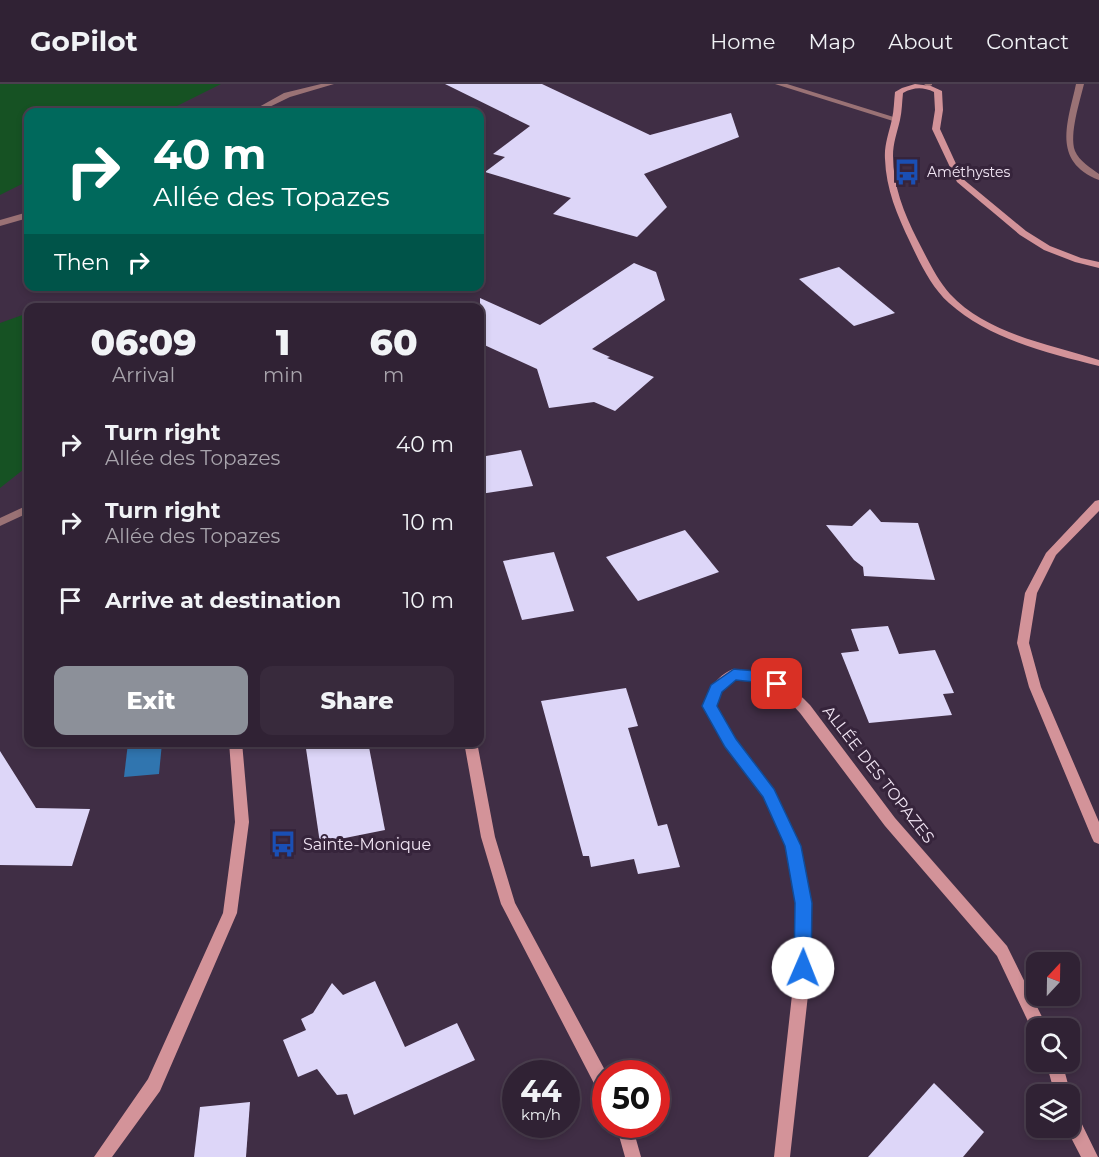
<!DOCTYPE html>
<html lang="en">
<head>
<meta charset="utf-8">
<style>
  :root { --surface:#302234; --page:#382a3c; --text:#f1f3f6; --muted:#a8a4ac; --line:#4b3f4f; --accent:#8c9099 }
  body { margin:0; font-family:Montserrat,sans-serif; background:var(--page); color:var(--text); height:100vh; display:flex; flex-direction:column; font-size:22px; white-space:nowrap }
  * { box-sizing:border-box; margin:0 }
  p { font-size:20px; color:var(--muted) }
  .icon { flex:none; width:33px; height:33px; fill:none; stroke:currentColor; stroke-width:2; stroke-linecap:round; stroke-linejoin:round }
  .map { position:relative; flex:1; overflow:hidden }
  .side { position:absolute; left:24px; top:219px; width:460px; height:444px; display:flex; flex-direction:column; background:var(--surface); border-radius:12px; box-shadow:0 3px 9px #0003,0 0 0 2px var(--line) }
  .side>* { flex:none }
  .banner { position:absolute; left:24px; top:24px; width:460px; height:183px; border-radius:12px; box-shadow:0 3px 9px #0003,0 0 0 2px var(--line); background:#00695c; color:#fff; overflow:hidden }
  .needle { width:39px; rotate:22deg }
  .fabs { position:absolute; left:1026px; top:868px; display:grid; gap:12px }
  .fabs a { display:grid; place-items:center; width:54px; height:54px; border-radius:12px; background:var(--surface); box-shadow:0 3px 9px #0003,0 0 0 2px var(--line); font-size:30px }
  .speed { position:absolute; left:502px; top:976px; display:flex; gap:12px; font-size:30px; font-weight:700; text-align:center }
  .speed>* { display:grid; place-content:center; width:78px; height:78px; border-radius:50%; background:var(--surface); box-shadow:0 3px 9px #0003,0 0 0 2px var(--line); line-height:1 }
  .speed small { font-size:15px; font-weight:400 }
  .speed .limit { border:9px solid #d22; background:#fff; color:#111 }
  .pin { position:absolute; display:grid; place-items:center; width:51px; height:51px; color:#fff; margin:-26px; border-radius:12px; box-shadow:0 3px 9px #0006 }
  .me { position:absolute; width:66px; margin:-33px; rotate:1deg; stroke-linejoin:round; filter:drop-shadow(0 0 4px #0008) }
  .turn { display:flex; align-items:center; gap:21px; height:126px; padding:0 30px; font-size:27px }
  .turn .icon { width:78px; height:78px; stroke-width:2.5 }
  .turn b { display:block; font-size:42px; line-height:51px }
  .then { display:flex; align-items:center; height:57px; padding:0 30px; background:#0003; gap:12px; font-size:22px }
  .eta { display:flex; justify-content:space-evenly; align-items:center; height:102px; text-align:center }
  .eta b { font-size:36px; font-weight:800; line-height:42px }
  .action { display:flex; gap:12px; margin-top:auto; padding:12px 30px }
  .action a { flex:1; height:69px; border-radius:12px; background:var(--accent); color:#fff; font-size:24px; font-weight:800; line-height:69px; text-align:center }
  .action a+a { background:var(--page); color:var(--text) }
  ul { padding:0; list-style:none }
  li { display:flex; align-items:center; gap:18px; height:78px; padding:0 30px }
  li div { flex:1 }
  li b { display:block; font-size:22px }
  li em { font-style:normal }
  header { display:flex; align-items:center; gap:36px; box-sizing:border-box; height:84px; padding:0 30px; background:var(--surface); border-bottom:2px solid var(--line) }
  header strong { font-size:28px }
  nav { display:flex; gap:33px; margin-inline-start:auto; font-size:21px }
  .map>svg:first-child { display:block }
  .green { fill:#165223 }
  .water { fill:#3075af }
  .building { fill:#ddd6f8 }
  .lines { fill:none; stroke-linecap:round; stroke-linejoin:round }
  .service { fill:#9a7275; fill-rule:evenodd }
  .minor { fill:#9a7275; fill-rule:evenodd }
  .secondary { fill:#d39399; fill-rule:evenodd }
  .route { fill:#1a73e8; stroke:#114b97; stroke-width:1.5 }
  .labels { text-anchor:middle; stroke-width:6; stroke-linejoin:round; paint-order:stroke }
  .far-poi-label { font-size:14px; fill:#f1e5f4; stroke:#36243b; text-anchor:start }
  .street-label { font-size:16px; fill:#f1e5f4; stroke:#36243b }
  .poi-label { font-size:16px; fill:#f1e5f4; stroke:#36243b; text-anchor:start }
</style>
</head>
<body>
<header>
<strong>GoPilot</strong>
<nav><a>Home</a><a>Map</a><a>About</a><a>Contact</a></nav>
</header>
<div class="map">
<svg width="1099" height="1073" viewBox="0 0 1099 1073">
  <rect width="100%" height="100%" fill="#402e45"/>
  <!-- green -->
  <g class="green">
    <path d="M0 0H221L165 28H28V97L0 111Z"/>
    <path d="M28 229V382L0 404V239Z"/>
  </g>
  <!-- water -->
  <path class="water" d="M128 659H162L159 690 124 693Z"/>
  <!-- building -->
  <g class="building">
    <path d="M445 0H542L650 51 731 29 739 53 644 90 667 123 637 153 553 130 571 114 485 88 505 73 493 70 530 42Z"/>
    <path d="M634 179 656 188 665 216 592 265 610 273 607 274 654 293 615 327 594 318 549 324 537 285 480 259V214L540 241Z"/>
    <path d="M839 183 895 229 854 242 799 195Z"/>
    <path d="M521 366 533 402 480 410V373Z"/>
    <path d="M870 425 881 438 918 439 935 496 864 492 863 483 854 476 826 441 852 442Z"/>
    <path d="M685 446 719 488 638 517 606 473Z"/>
    <path d="M554 468 574 527 522 536 503 477Z"/>
    <path d="M888 542 899 570 935 566 954 609 943 610 952 631 869 639 841 569 859 567 851 545Z"/>
    <path d="M626 604 638 642 628 644 658 742 667 740 680 783 638 790 634 775 591 783 589 772H583L541 617Z"/>
    <path d="M305 658H368L385 746 320 759Z"/>
    <path d="M0 667 36 724 90 725 72 782 0 781Z"/>
    <path d="M375 897 405 963 457 939 475 976 354 1031 347 1010 337 1011 317 985 298 993 283 956 306 946 301 935 313 929 332 899 343 911Z"/>
    <path d="M934 999 984 1048 963 1073H868Z"/>
    <path d="M250 1018 246 1073H194L200 1023Z"/>
  </g>
  <g class="lines">
    <!-- service -->
    <g class="service">
      <path d="M321 0H334L290 13 259 28H250L284 9Z"/>
      <path d="M25 88H28V98L23 95Z"/>
      <path d="M28 128V134L0 142V136Z"/>
    </g>
    <!-- minor -->
    <g class="minor">
      <path d="M775 0H787L900 35 893 37Z"/>
      <path d="M924 0H932V1L928 3Z"/>
      <path d="M1076 0H1084C1080 17 1069 50 1075 67 1079 77 1091 84 1099 90V96C1051 77 1068 38 1076 0Z"/>
      <path d="M28 421V429L0 442V434Z"/>
    </g>
    <!-- secondary -->
    <g class="secondary">
      <path d="M915 0 931 2 942 7 943 26 940 45 963 95 1026 147 1050 162 1081 174 1099 178V184L1075 178 1044 166 1020 151 957 98 932 45 935 26 934 8C923 3 914 3 903 9 902 18 902 27 900 36 897 49 893 59 893 72 893 102 904 129 917 155 927 174 936 194 950 210 987 250 1049 260 1099 276V282C1048 269 989 255 949 219 931 203 920 179 910 158 897 131 886 105 885 75 884 61 889 49 892 35 894 26 894 17 895 8L902 4Z"/>
      <path d="M1099 416V427L1056 471 1037 509 1029 559 1041 603 1099 738V760L1094 758 1092 754 1029 603 1017 559 1025 509 1046 469 1095 417Z"/>
      <path d="M733 585C767 590 786 596 810 621L895 734 1007 862 1048 945H1036V951L1034 950 997 872 885 742 800 629C780 606 766 599 735 595L721 608 716 622 735 655 776 709 800 762 810 819 811 884 790 1073H774L795 884 796 819 786 762 764 712 725 663 704 622C709 606 716 592 733 585Z"/>
      <path d="M229 658H242L249 738 237 829 160 1007 112 1073H94L148 995 223 829 235 738Z"/>
      <path d="M464 658H477L495 753 515 819 607 990 606 1013 600 1011 501 820 481 753Z"/>
      <path d="M1046 978H1062L1071 1011 1070 1015V1011H1055Z"/>
      <path d="M1070 1026 1076 1028 1098 1073H1081L1066 1044H1070Z"/>
      <path d="M616 1041H632L641 1073H625Z"/>
    </g>
  </g>
  <!-- route -->
  <path class="route" d="M734 585C750 587 775 585 784 600L777 606 763 599 736 596 722 608 717 622 736 655 774 705 801 762 812 819 811 884 809 890 803 892 797 890 794 884 795 819 785 762 763 713 725 663 702 622 711 601Z"/>
  <!-- icons -->
  <defs>
    <g id="bus-bare" transform="scale(2.07)"><path d="M-5-6H5V4H4V6H2V4H-2V6H-4V4H-5ZM-3.5-4V0h7V-4ZM-3.5 1.2v1.5H-2V1.2ZM2 1.2v1.5H3.5V1.2Z" fill="#1a4fb4" stroke="#36243b" stroke-width="2.5" paint-order="stroke"/></g>
  </defs>
  <g fill-rule="evenodd">
    <use href="#bus-bare" x="907" y="88"/>
    <use href="#bus-bare" x="283" y="760"/>
  </g>
  <g class="labels">
    <!-- far-poi labels -->
    <g class="far-poi-label">
      <text x="927" y="93">Améthystes</text>
    </g>
    <!-- street labels -->
    <g class="street-label">
      <text transform="translate(879 690) rotate(52)" y="6">ALLÉE DES TOPAZES</text>
    </g>
    <!-- poi labels -->
    <g class="poi-label">
      <text x="303" y="766">Sainte-Monique</text>
    </g>
  </g>
</svg>
<div class="fabs">
<a><svg class="needle" viewBox="-14 -14 28 28"><path d="M0-13l5 13h-10z" fill="#e53935"/><path d="M0 13l5-13h-10z" fill="#a8a4ac"/></svg></a>
<a><svg class="icon" aria-label="search" viewBox="0 0 24 24"><circle cx="10" cy="10" r="6"/><path d="M15 15l6 6"/></svg></a>
<a><svg class="icon" aria-label="layers" viewBox="0 0 24 24"><path d="M12 4l9 5-9 5-9-5zM3 14l9 5 9-5"/></svg></a>
</div>
<div class="speed"><div>44<small>km/h</small></div><div class="limit">50</div></div>
<div class="pin" style="left:777px;top:600px;background:#d93025"><svg class="icon" aria-label="arrive" viewBox="0 0 24 24"><path d="M6 21V4h12l-3 4 3 4H6"/></svg></div>
<svg class="me" style="left:803px;top:884px" viewBox="-20 -20 40 40"><circle r="19" fill="#fff"/><path d="M0-13L10 11 0 6-10 11z" fill="#1a73e8"/></svg>
<div class="banner">
<div class="turn"><svg class="icon" aria-label="right" viewBox="0 0 24 24"><path d="M7 20v-9h11M14 6l5 5-5 5"/></svg><div><b>40 m</b>Allée des Topazes</div></div>
<div class="then">Then<svg class="icon" aria-label="right" viewBox="0 0 24 24"><path d="M7 20v-9h11M14 6l5 5-5 5"/></svg></div>
</div>
<section class="side">
<div class="eta">
<div><b>06:09</b><p>Arrival</p></div>
<div><b>1</b><p>min</p></div>
<div><b>60</b><p>m</p></div>
</div>
<ul>
<li><svg class="icon" aria-label="right" viewBox="0 0 24 24"><path d="M7 20v-9h11M14 6l5 5-5 5"/></svg><div><b>Turn right</b><p>Allée des Topazes</p></div><em>40 m</em></li>
<li><svg class="icon" aria-label="right" viewBox="0 0 24 24"><path d="M7 20v-9h11M14 6l5 5-5 5"/></svg><div><b>Turn right</b><p>Allée des Topazes</p></div><em>10 m</em></li>
<li><svg class="icon" aria-label="arrive" viewBox="0 0 24 24"><path d="M6 21V4h12l-3 4 3 4H6"/></svg><div><b>Arrive at destination</b></div><em>10 m</em></li>
</ul>
<div class="action"><a>Exit</a><a>Share</a></div>
</section>
</div>
</body>
</html>
